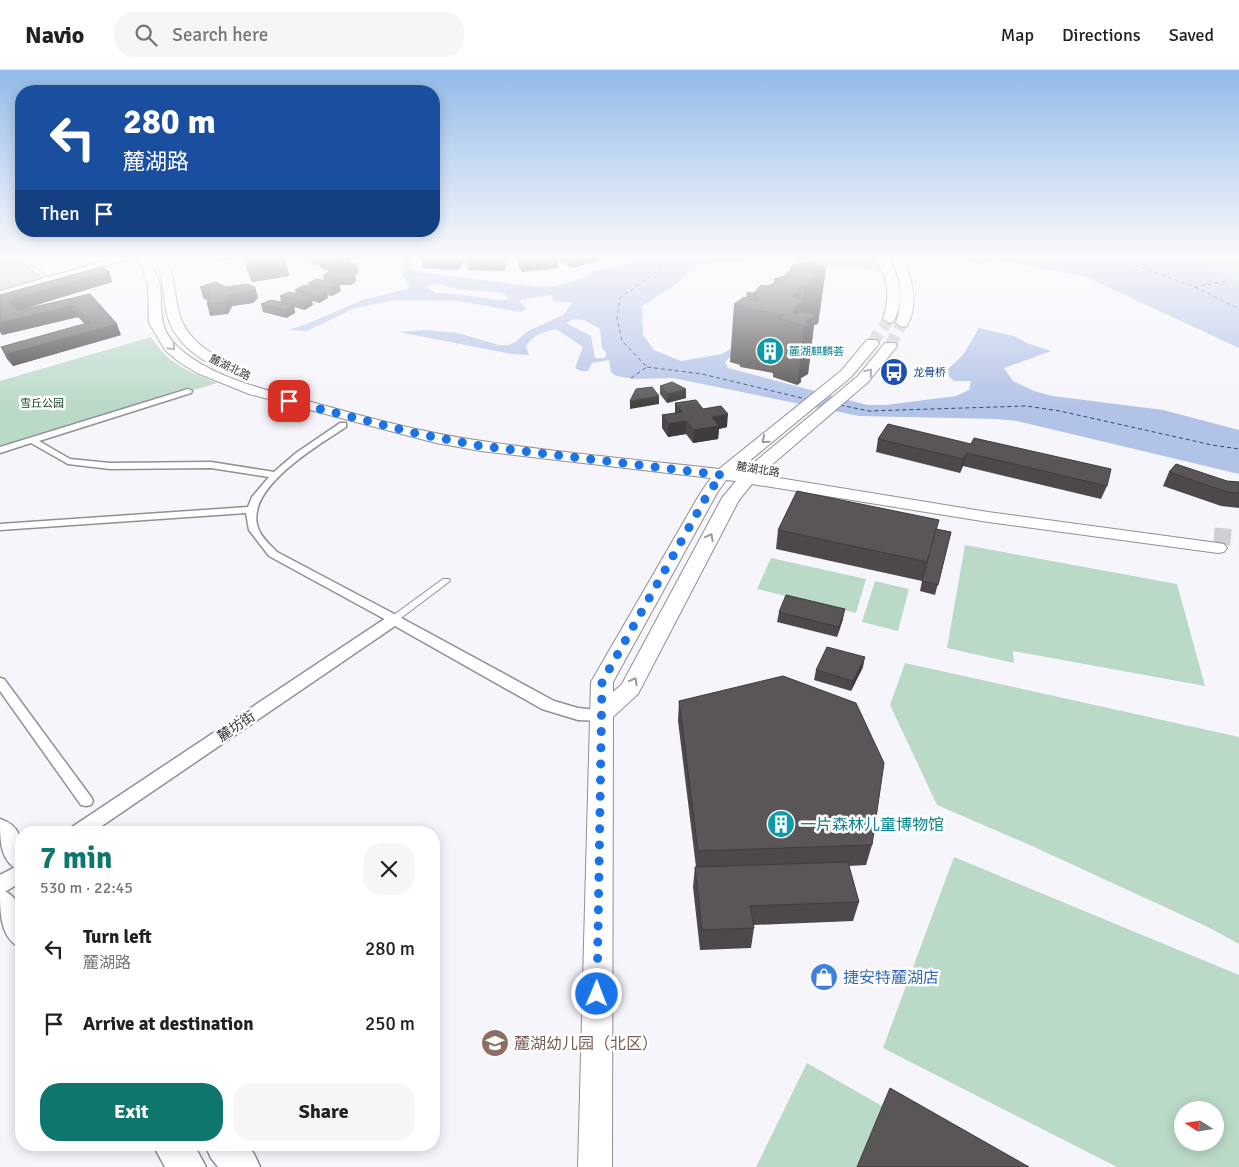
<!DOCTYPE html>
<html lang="en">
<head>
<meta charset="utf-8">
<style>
  :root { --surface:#fff; --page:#f6f6f6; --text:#202124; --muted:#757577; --line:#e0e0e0; --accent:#0f766e }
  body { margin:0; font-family:Signika,"Noto Sans SC",sans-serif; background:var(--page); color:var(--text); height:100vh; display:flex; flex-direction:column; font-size:19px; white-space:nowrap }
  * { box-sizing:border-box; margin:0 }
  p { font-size:16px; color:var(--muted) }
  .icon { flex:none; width:28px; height:28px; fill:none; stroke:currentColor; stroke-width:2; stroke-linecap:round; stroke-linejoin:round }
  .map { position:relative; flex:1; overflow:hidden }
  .details { position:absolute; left:15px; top:756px; width:425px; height:325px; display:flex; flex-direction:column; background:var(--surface); border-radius:20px; box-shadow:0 2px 12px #0003 }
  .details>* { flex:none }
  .guide { position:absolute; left:15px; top:15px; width:425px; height:152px; border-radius:20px; box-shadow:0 2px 12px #0003; background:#1a4fa0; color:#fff; overflow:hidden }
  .needle { width:32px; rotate:282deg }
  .controls { position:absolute; left:1174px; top:1031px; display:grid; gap:10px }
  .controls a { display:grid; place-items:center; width:50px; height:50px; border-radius:50%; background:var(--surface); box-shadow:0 2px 12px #0003; font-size:25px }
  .pin { position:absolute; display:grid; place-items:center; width:42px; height:42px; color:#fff; margin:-21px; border-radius:10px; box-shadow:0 2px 8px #0006 }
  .me { position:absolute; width:55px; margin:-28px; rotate:1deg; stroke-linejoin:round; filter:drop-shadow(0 0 4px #0008) }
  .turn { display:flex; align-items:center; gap:18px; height:105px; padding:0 25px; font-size:22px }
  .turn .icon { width:65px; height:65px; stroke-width:2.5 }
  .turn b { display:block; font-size:35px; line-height:42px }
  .then { display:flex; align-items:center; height:48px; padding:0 25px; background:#0003; gap:10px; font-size:19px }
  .round { display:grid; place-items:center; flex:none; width:52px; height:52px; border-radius:20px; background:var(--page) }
  .headline { display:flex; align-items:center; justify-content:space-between; height:85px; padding:0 25px }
  h1 { font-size:30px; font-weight:800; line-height:38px; color:var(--accent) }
  .action { display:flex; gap:10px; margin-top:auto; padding:10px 25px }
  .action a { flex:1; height:58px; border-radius:20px; background:var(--accent); color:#fff; font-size:20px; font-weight:800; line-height:58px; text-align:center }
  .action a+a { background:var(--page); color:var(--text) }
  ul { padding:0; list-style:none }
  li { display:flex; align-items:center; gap:15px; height:75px; padding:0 25px }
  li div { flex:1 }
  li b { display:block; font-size:19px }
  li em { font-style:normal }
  header { display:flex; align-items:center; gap:30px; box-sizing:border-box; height:70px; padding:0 25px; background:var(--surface); border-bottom:1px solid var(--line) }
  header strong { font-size:24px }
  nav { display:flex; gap:28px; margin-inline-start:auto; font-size:18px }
  .search { width:350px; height:45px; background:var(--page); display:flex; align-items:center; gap:12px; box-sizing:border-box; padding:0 18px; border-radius:20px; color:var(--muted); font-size:19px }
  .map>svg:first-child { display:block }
  .green { fill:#bad9c7; fill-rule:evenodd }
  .water { fill:#b1c3e7; fill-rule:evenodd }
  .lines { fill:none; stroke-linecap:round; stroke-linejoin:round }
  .ferry { stroke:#314776; stroke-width:1; stroke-dasharray:4 3; stroke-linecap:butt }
  .tertiary-tunnel-far1 { stroke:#cfcfd4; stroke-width:12; stroke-dasharray:12 6; stroke-linecap:butt }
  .tertiary-tunnel { stroke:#cfcfd4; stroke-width:17; stroke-dasharray:17 8; stroke-linecap:butt }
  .service-casing { stroke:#909095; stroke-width:2 }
  .pedestrian-casing { stroke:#909095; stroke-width:3 }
  .minor-casing { stroke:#909095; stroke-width:3 }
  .tertiary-casing { stroke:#909095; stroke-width:2 }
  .secondary-casing { stroke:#909095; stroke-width:3 }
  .service { fill:#fff; fill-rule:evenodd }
  .pedestrian { fill:#fff; fill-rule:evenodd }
  .minor { fill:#fff; fill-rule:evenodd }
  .tertiary { fill:#fff; fill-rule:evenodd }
  .secondary { fill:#fff; fill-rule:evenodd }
  .wall { fill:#4d494a }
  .shaded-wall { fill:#3f3c3c }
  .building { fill:#5a5556; stroke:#3f3c3c }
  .oneway { stroke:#9a9a9b }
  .route { stroke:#1a73e8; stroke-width:9; stroke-dasharray:0 16.2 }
  .labels { text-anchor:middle; stroke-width:5; stroke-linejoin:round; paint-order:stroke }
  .far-culture-label { font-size:11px; fill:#0d838f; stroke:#fff; text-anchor:start }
  .far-street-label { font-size:11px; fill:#353537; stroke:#fff }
  .far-transit-label { font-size:11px; fill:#164399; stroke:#fff; text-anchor:start }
  .far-park-label { font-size:11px; fill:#0b3e27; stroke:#fff }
  .street-label { font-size:14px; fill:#353537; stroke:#fff }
  .near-culture-label { font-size:16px; fill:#0d838f; stroke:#fff; text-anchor:start }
  .near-shop-label { font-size:16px; fill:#366cbe; stroke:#fff; text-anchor:start }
  .near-education-label { font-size:16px; fill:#785e54; stroke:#fff; text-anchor:start }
</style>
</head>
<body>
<header>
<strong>Navio</strong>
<div class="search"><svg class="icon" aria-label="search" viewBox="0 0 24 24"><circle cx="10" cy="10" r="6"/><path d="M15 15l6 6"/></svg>Search here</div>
<nav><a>Map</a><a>Directions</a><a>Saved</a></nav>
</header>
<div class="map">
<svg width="1239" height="1097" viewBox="0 0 1239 1097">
  <rect width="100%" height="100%" fill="#f6f5fb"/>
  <!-- green -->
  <g class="green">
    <path d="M0 185H11L42 208 0 220Z"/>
    <path d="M1239 185V211L1198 191 1196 186Z"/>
    <path d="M151 267C168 294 189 302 217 313L0 380V311Z"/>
    <path d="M965 475 1177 514 1205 616 1013 581 1014 593 947 578Z"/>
    <path d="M771 488 866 509 856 543 757 519Z"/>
    <path d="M875 511 909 519 898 561 862 552Z"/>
    <path d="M905 593 1239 667V874L1208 857 1032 776 937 735 890 635Z"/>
    <path d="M954 787 1239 905V1097H1117L883 978ZM1182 1040H1215V1072H1182Z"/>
    <path d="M807 993 882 1036 858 1097H756Z"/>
  </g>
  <!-- water -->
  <g class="water">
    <path d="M386 185H411L413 188 409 198 418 202 538 217 556 216 583 208 590 202 602 199 617 198 628 194 648 185H900L882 193 887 204 857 197 798 198 796 193 787 188 699 194 675 215 642 236 643 265 654 280 681 291 722 284 735 276 734 284 725 292 728 298 867 335H886L956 326 969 320 971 311H954L949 306 948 299 963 285 979 258 1014 266 1027 273 1051 281 1004 298 1013 311 1034 321 1053 326 1163 340 1239 360V404L1017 351 996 349 859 346 673 308 634 309 616 306 611 302 609 290 592 293 588 301H581L575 298 583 277 556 259C543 262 534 264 526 276L529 285 511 284 399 262 427 260 458 263 499 275H508L515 272 528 261 563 245 573 232 553 231 552 225 519 230 526 239 521 242 459 231 395 230 355 238 307 261 288 260 307 254 362 230 407 219 409 214 402 205V190ZM431 214 443 215 456 219 503 223 509 229 497 230 457 224 436 223 426 217ZM574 249 584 250 600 259 602 278 607 284 604 288H595L591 266 566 253Z"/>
    <path d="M933 185H1139L1171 191 1181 189 1182 185H1196L1198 191 1239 211V278L1084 206 997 190 980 195 967 190Z"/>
  </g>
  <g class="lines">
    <!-- ferry -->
    <g class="ferry">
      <path d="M1087 185 1138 196 1195 217 1227 211"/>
      <path d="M1195 217 1239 239"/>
      <path d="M647 297 702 304 806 329"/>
      <path d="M631 308 647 297 622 271 617 248 620 228 667 194 684 185"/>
      <path d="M840 335 869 341 1026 336 1060 341 1212 375 1239 379"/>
    </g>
    <!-- tertiary-tunnel-far1 -->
    <g class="tertiary-tunnel-far1">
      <path d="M872 273 889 249"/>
      <path d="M890 276 902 253"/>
    </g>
    <!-- tertiary-tunnel -->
    <path class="tertiary-tunnel" d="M1214 466 1239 468"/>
    <!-- service casing -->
    <g class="service-casing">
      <g id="service">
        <path d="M14 185H19L51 210 47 211Z"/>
        <path d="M443 509H449L450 511 397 551H391L390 549 391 547Z"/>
      </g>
    </g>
    <!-- pedestrian casing -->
    <g class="pedestrian-casing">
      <g id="pedestrian">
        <path d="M188 319 192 321 191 323 39 371 70 389 110 393 211 392 274 402 296 383 340 353H346V357C319 375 244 418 258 458 261 467 270 475 277 482L398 546 400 549 398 552H390L269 486 249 460 246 443 0 460V454L248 437 252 427 269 407 211 398 110 399 68 394 31 373 0 383V377Z"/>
        <path d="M0 608 4 609 91 727 93 731 91 735 86 736 81 735 0 621Z"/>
      </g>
    </g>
    <!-- minor casing -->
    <g class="minor-casing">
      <g id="minor">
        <path d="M126 185H141L0 227V221Z"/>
        <path d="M394 544 554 631 578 638 607 641 609 645 607 649 601 651 578 650 542 639 395 556 93 762H70L72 757 389 546Z"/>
        <path d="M21 794V812L0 825V805Z"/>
      </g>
    </g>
    <!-- tertiary casing -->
    <g class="tertiary-casing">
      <g id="tertiary">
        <path d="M135 185H146C152 195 158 205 160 216 163 240 157 257 177 276 209 307 266 320 308 331 365 347 423 363 482 371 560 383 640 390 719 399L841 301 867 270H877L879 273 877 276 851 307 736 402H744L751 395 858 306 885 273H895L897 276 868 312 760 405 988 442 1218 473 1224 474 1227 478 1224 482 1218 483 988 452 752 414 739 430 638 624 613 647 612 1097H578L591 612 701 422 711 408 481 381 436 373 249 324 197 303 179 292 165 280 149 253 148 215 143 200ZM726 410 736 411 722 428 622 614 613 622V612L717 423Z"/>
        <path d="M153 185H164C173 201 174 216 177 234 182 268 209 284 239 297L241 300 239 303C229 305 219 298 210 294 186 280 168 262 165 234 163 217 162 201 153 185Z"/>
        <path d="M874 185H885C899 205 907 229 893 252L889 253 883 249C891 224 888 207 874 185Z"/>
        <path d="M890 185H901C912 207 920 233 907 256L902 257 896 253C904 228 901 208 890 185Z"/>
      </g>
    </g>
    <!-- secondary casing -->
    <g class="secondary-casing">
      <g id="secondary">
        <path d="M0 749C26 757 21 778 21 801 0 793 0 771 0 749Z"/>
        <path d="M0 819C26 828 22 854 21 878 0 868 0 843 0 819Z"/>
        <path d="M153 1075H194L206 1097H165Z"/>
        <path d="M205 1075H247L254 1084 260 1097H218L211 1088Z"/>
      </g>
    </g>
    <!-- service -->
    <use href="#service" class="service"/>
    <!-- pedestrian -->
    <use href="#pedestrian" class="pedestrian"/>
    <!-- minor -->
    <use href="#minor" class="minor"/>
    <!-- tertiary -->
    <use href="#tertiary" class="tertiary"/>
    <!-- secondary -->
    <use href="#secondary" class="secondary"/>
  </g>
  <!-- wall -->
  <g class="wall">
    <path d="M215 185H235L232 189 216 190Z"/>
    <path d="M302 185H347L349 186 350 193H357L358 204 355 205 356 211 351 215H339L341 221 332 226 327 225 328 228 319 233 312 231 313 235 304 240 294 237 295 243 286 248 263 242 261 234 281 232 280 226 296 224 295 220 309 217 308 213 324 210 323 206 329 202 328 199 325 200 320 197 319 194 315 195 310 192 309 188H306Z"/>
    <path d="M559 185H601V190L572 198 559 191Z"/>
    <path d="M517 188 557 191 558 198 522 202 518 195Z"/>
    <path d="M244 189 289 206 252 212 247 200Z"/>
    <path d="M421 191 463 193 457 200 422 198Z"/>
    <path d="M467 193 507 194 504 201 468 200Z"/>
    <path d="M790 198H826L818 254 814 255 808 304 801 308V312L797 315 773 307V303L740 297V295L730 292 734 234 746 228 747 224H754V223L774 214V209L785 206 786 203 790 201Z"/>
    <path d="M109 201 112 212 18 240 90 224 121 265 13 296 7 289 1 277 85 254 78 247 2 265 0 262V225Z"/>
    <path d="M200 217H255L258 228 253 233 232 236 228 244 210 246 207 234 208 231 203 228Z"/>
    <path d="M660 316 686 328 667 333 660 324Z"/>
    <path d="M675 333 703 339 727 357 719 359 718 369 693 373 686 364 668 367 662 358V345L675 343Z"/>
    <path d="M888 354 1107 416 1101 429 963 396 960 403 876 382 878 369Z"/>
    <path d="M1169 402 1227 411 1239 412V438L1221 436 1163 416Z"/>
    <path d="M936 459 951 462 935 525 920 521 922 511 776 479 778 460Z"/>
    <path d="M779 542 843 549 837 567 777 552Z"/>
    <path d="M863 597 851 621 814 610 816 600Z"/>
    <path d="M679 631 872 775 866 795 849 796 859 832 853 851 754 855V858L751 878 700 880 693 817 695 797H696L678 651Z"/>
  </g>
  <!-- shaded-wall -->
  <g class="shaded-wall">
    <path d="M231 185H235L232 189Z"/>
    <path d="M324 185 349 186 350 193 325 200 324 193 318 189 319 194 315 195 314 188Z"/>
    <path d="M590 185H601V190L572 198 571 190Z"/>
    <path d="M462 186 463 193 457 200V193Z"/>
    <path d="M506 186 507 194 504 201V194Z"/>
    <path d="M557 191 558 198 522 202V195Z"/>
    <path d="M357 193 358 204 355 205 356 211 351 215 350 208 330 206 328 200Z"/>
    <path d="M287 195 289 206 252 212 249 201Z"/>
    <path d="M826 198 818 254 814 255 808 304 801 308V312L797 315 804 256 789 251 792 226 803 215 800 233 803 231 805 216 813 203Z"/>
    <path d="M109 201 112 212 14 242 9 230Z"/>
    <path d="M339 214 341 221 332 226 331 218Z"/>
    <path d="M255 217 258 228 253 233 232 236 228 244 225 233 229 225Z"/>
    <path d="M326 220 328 228 319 233 318 225Z"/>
    <path d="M311 227 313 235 304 240 303 232Z"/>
    <path d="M74 235 78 247 2 265 0 260V253Z"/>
    <path d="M294 235 295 243 286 248 284 240Z"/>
    <path d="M117 254 121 265 13 296 7 284Z"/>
    <path d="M686 319V328L667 333 668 324Z"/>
    <path d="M659 326V334L630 339V331Z"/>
    <path d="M728 344 727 357 719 359 718 369 693 373 694 360 712 347Z"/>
    <path d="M686 351V364L668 367V354Z"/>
    <path d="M967 383 963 396 960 403 963 389Z"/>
    <path d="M845 539 843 549 837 567 839 557Z"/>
    <path d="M865 587 863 597 851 621 853 611Z"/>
  </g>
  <!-- building -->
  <g class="building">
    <path d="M269 185H282L287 195 249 201 244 189Z"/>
    <path d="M309 185H324L314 188Z"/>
    <path d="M334 185H347L349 186 324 193 318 189Z"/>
    <path d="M426 185H458L462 186 457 193 421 191Z"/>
    <path d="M471 185H472L506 186 504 194 467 193Z"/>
    <path d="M540 185H553L557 191 522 195 517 188Z"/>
    <path d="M562 185H590L571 190Z"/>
    <path d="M811 192 826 198 813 203 819 206 808 212H810L805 216 803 215 798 219 799 221 792 226 804 231 797 236 792 242 797 243 799 241 816 245 805 252 809 253 804 256 779 248 784 245 745 239 746 237 734 234 744 227 757 231 759 227 747 224V222L757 224 754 223 761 215 768 216 781 210 774 209 791 204 786 203 794 199 790 198 794 195Z"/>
    <path d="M357 193V197L328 200V195Z"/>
    <path d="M101 197 109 201 9 230 18 241 90 224 117 254 7 284 1 277 91 252 74 235 0 253V225Z"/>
    <path d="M328 202 355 203 350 208 323 206Z"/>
    <path d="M317 209 339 214 331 218 308 213Z"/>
    <path d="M216 212 226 217 247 214 255 217 250 222 229 225 225 233 207 234 210 224 200 217Z"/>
    <path d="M304 215 326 220 318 225 295 220Z"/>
    <path d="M289 222 311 227 303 232 280 226Z"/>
    <path d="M271 230 294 235 284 240 261 234Z"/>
    <path d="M672 312 686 319 668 324 660 316Z"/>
    <path d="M652 317 659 326 630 331 636 319Z"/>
    <path d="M696 330 703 339 721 336 728 344 712 347 719 356 694 360 686 351 668 354 662 345 682 342 675 333Z"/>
    <path d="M888 354 971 374 974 368 1111 399 1107 416 967 383 963 389 878 369Z"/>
    <path d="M1176 394 1227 411 1239 412V423L1227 422 1169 402Z"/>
    <path d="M797 421 939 450 927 492 778 460Z"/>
    <path d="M936 459 951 462 938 515 922 511Z"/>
    <path d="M786 525 845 539 839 557 779 542Z"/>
    <path d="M827 577 865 587 853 611 816 600Z"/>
    <path d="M783 606 856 633 884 693 872 775 698 781 679 631Z"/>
    <path d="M848 792 859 832 750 836 754 858 702 860 695 797Z"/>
    <path d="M890 1018 1029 1097H857Z"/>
  </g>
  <!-- one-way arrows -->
  <defs><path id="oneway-chevron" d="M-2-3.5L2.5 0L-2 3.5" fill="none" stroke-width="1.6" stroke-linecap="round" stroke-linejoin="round" transform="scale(1.25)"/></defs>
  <g class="oneway">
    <use href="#oneway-chevron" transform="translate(172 277) rotate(47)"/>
    <use href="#oneway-chevron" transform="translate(869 302) rotate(-50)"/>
    <use href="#oneway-chevron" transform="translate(765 370) rotate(141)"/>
    <use href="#oneway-chevron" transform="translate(710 467) rotate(-62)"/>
    <use href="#oneway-chevron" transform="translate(634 611) rotate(-62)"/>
  </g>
  <!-- sky -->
  <linearGradient id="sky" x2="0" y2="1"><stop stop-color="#92bae8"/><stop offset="0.55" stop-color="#fbfafd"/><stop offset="1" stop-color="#fbfafd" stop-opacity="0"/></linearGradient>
  <rect width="1239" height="339" fill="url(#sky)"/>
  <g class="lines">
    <!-- route -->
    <path class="route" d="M289 331 419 364 481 376 722 405 709 422 602 612 597 924"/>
  </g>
  <!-- icons -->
  <defs>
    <g id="building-disc" transform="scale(1.4375)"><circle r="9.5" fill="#0f9aa8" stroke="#fff"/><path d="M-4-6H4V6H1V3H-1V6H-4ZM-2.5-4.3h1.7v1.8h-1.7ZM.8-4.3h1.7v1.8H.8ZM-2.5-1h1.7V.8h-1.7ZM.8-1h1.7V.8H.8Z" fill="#fff"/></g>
    <g id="bus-disc" transform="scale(1.4375)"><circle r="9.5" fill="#1a4fb4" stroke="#fff"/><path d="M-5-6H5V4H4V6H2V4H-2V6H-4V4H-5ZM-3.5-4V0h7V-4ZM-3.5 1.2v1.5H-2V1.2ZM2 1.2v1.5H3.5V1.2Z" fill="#fff"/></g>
    <g id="shop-disc" transform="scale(1.4375)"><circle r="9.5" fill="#3f7fe0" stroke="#fff"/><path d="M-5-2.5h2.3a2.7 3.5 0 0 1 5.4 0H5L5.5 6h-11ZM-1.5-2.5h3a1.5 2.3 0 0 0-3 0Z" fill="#fff"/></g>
    <g id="school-disc" transform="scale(1.4375)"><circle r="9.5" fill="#8d6e63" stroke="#fff"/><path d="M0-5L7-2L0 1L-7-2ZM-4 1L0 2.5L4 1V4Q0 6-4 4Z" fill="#fff"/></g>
  </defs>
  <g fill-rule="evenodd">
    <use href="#building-disc" x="770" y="281"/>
    <use href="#bus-disc" x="894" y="302"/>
    <use href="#building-disc" x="781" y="754"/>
    <use href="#shop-disc" x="824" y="907"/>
    <use href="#school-disc" x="495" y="973"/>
  </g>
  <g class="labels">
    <!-- far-culture labels -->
    <g class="far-culture-label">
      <text x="789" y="285">麓湖麒麟荟</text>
    </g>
    <!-- far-street labels -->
    <g class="far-street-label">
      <text transform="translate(230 297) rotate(26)" y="4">麓湖北路</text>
      <text transform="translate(758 399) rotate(9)" y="4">麓湖北路</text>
    </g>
    <!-- far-transit labels -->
    <g class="far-transit-label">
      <text x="913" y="306">龙骨桥</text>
    </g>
    <!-- far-park labels -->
    <g class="far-park-label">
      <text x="42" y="337">雪丘公园</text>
    </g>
    <!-- street labels -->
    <g class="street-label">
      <text transform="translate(236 656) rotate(-34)" y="5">麓坊街</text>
    </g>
    <!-- near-culture labels -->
    <g class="near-culture-label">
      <text x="800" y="760">一片森林儿童博物馆</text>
    </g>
    <!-- near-shop labels -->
    <g class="near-shop-label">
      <text x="843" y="913">捷安特麓湖店</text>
    </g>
    <!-- near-education labels -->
    <g class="near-education-label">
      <text x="514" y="979">麓湖幼儿园（北区）</text>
    </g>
  </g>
</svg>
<div class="controls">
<a><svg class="needle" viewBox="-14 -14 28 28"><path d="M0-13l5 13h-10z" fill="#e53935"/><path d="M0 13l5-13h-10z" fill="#757577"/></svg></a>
</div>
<div class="pin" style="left:289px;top:331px;background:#d93025"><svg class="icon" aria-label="arrive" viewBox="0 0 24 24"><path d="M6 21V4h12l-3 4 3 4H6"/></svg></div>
<svg class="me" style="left:597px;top:924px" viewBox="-20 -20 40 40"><circle r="17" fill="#1a73e8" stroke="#fff" stroke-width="3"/><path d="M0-11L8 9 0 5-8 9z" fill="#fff"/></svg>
<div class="guide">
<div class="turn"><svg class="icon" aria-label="left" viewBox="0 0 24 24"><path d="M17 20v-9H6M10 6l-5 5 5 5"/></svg><div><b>280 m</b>麓湖路</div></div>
<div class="then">Then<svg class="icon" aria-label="arrive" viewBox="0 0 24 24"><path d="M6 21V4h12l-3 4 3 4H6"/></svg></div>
</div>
<section class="details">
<div class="headline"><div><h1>7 min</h1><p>530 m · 22:45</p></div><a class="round"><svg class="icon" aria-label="close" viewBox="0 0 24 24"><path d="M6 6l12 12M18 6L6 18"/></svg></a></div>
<ul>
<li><svg class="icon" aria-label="left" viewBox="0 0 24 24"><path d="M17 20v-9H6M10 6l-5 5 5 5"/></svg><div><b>Turn left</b><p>麓湖路</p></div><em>280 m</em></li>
<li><svg class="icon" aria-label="arrive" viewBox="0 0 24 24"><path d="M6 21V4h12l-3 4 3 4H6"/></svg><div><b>Arrive at destination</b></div><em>250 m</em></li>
</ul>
<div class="action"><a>Exit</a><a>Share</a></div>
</section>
</div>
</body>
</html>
